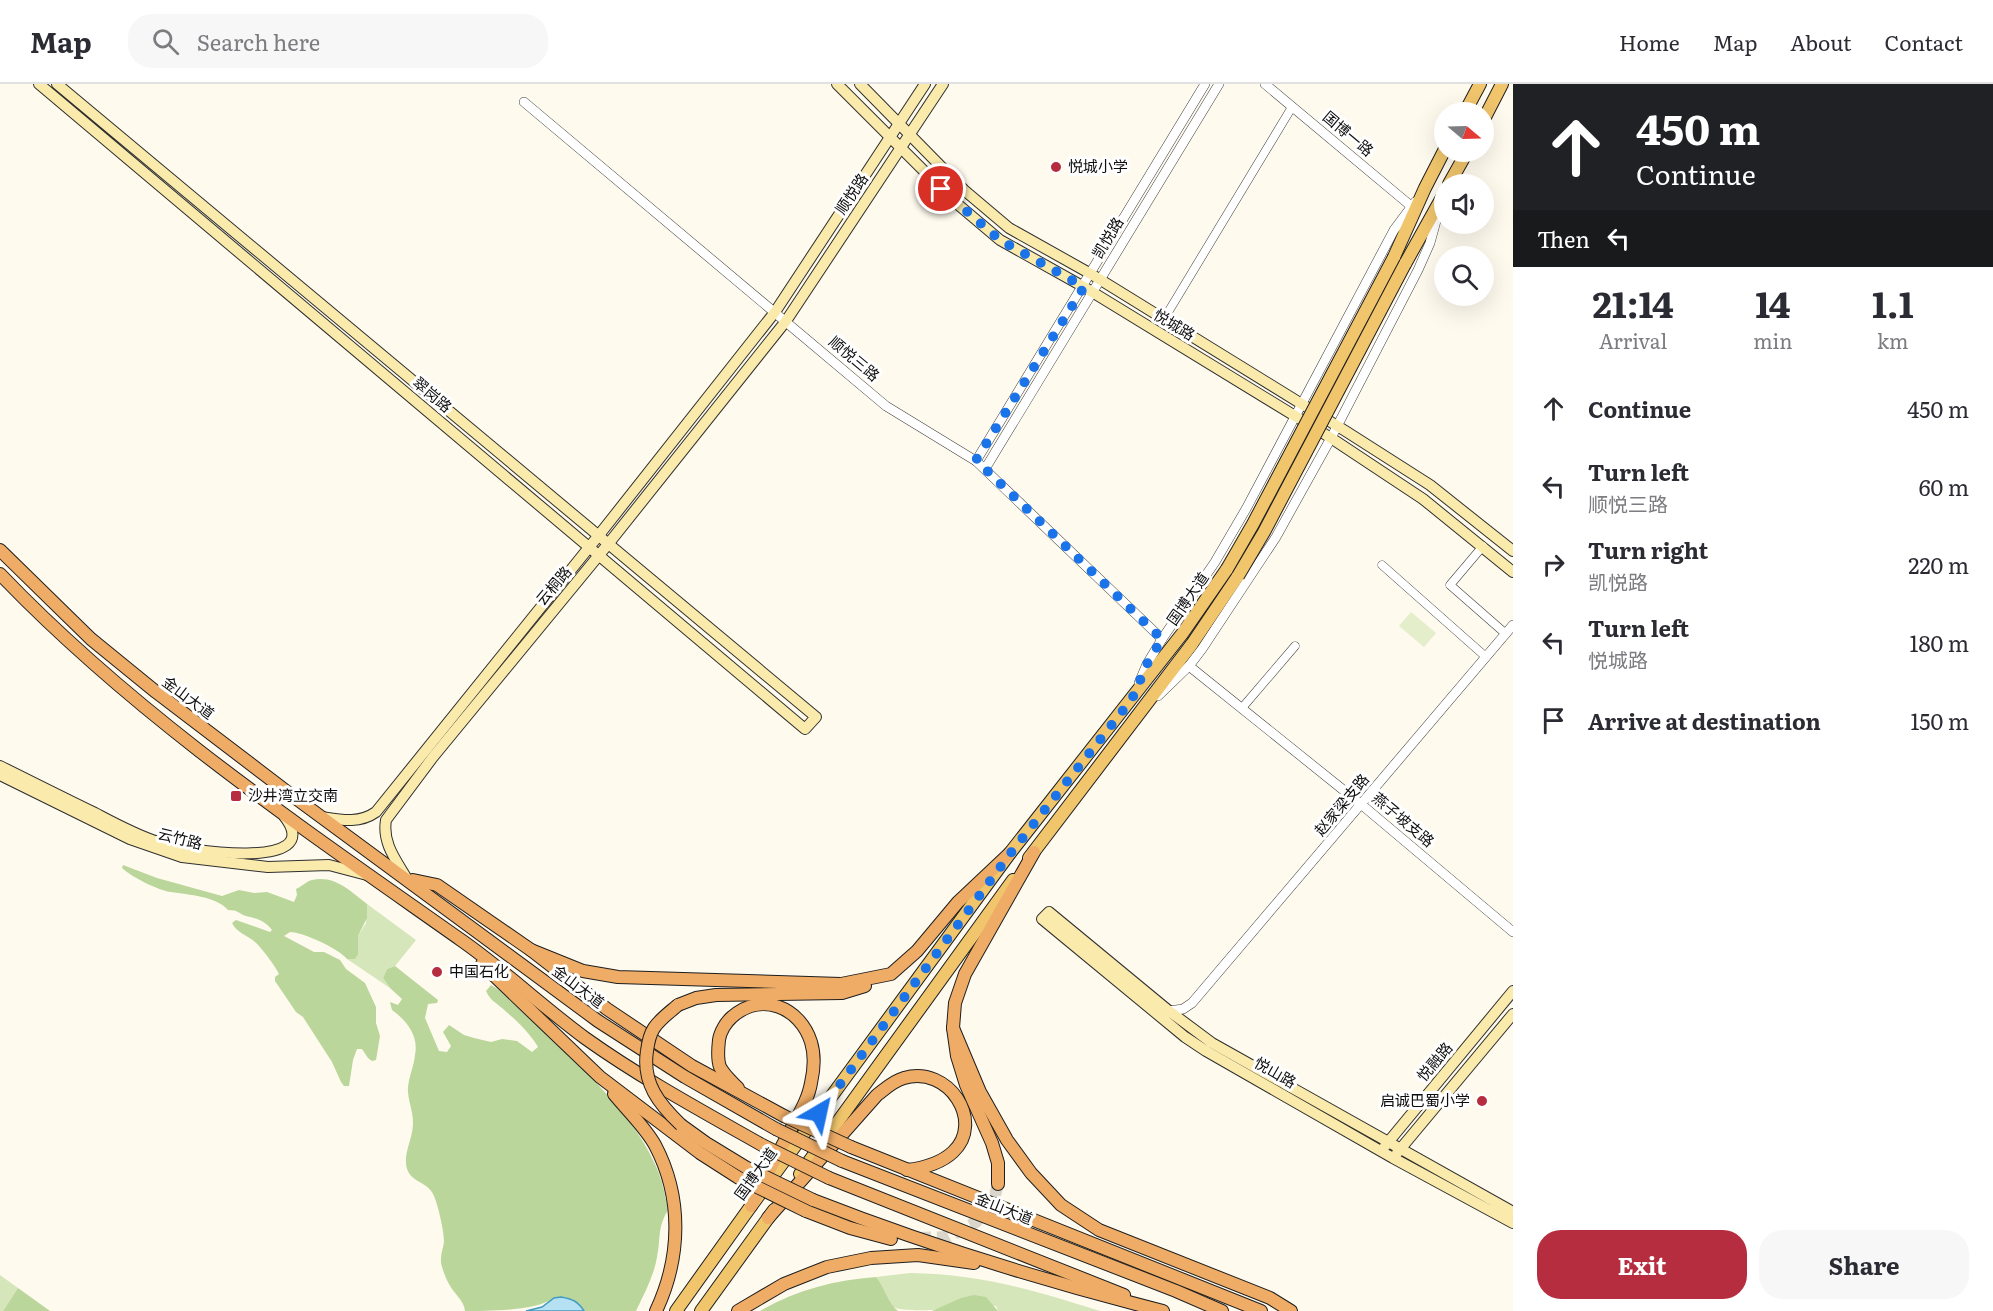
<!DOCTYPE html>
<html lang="en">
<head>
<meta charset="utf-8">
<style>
  :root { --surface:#fff; --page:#f7f7f7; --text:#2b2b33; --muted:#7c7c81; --line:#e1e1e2; --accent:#b52d3f }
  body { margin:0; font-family:Literata,"Noto Sans SC",serif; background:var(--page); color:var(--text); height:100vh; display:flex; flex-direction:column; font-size:22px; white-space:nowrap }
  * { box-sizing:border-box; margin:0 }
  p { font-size:20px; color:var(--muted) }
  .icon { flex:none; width:33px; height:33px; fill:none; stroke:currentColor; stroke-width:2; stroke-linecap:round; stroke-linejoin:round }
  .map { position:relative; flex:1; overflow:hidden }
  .panel { display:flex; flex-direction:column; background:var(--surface); width:480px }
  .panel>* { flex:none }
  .guide { background:#202124; color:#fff; overflow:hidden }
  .needle { width:39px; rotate:109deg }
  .buttons { position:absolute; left:1434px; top:18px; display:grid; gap:12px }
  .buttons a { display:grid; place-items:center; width:60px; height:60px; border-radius:50%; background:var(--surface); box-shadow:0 6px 24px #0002; font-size:30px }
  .pin { position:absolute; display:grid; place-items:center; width:51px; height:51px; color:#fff; margin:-26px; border:3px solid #fff; border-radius:50%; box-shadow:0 2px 6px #0007 }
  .me { position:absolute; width:66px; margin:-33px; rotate:36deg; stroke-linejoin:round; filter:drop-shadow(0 0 4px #0008) }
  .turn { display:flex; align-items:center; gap:21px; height:126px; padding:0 24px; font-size:27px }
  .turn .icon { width:78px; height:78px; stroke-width:2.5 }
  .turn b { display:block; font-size:42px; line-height:51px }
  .then { display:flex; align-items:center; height:57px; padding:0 24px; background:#0003; gap:12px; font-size:22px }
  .eta { display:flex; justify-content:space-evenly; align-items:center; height:102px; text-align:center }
  .eta b { font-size:36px; font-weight:700; line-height:42px }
  .cta { display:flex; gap:12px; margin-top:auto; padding:12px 24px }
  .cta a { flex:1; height:69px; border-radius:24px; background:var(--accent); color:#fff; font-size:24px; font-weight:700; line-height:69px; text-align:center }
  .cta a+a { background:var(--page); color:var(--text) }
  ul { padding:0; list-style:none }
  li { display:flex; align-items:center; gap:18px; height:78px; padding:0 24px }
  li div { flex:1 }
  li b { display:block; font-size:22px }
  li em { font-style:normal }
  header { display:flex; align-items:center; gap:36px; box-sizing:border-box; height:84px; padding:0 30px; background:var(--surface); border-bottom:2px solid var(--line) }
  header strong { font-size:28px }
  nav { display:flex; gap:33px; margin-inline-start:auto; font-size:21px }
  .search { width:420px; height:54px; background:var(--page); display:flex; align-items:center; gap:15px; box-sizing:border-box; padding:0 21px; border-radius:24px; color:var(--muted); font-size:22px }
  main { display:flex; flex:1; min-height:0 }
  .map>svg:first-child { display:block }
  .green { fill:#d5e6ba }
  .forest { fill:#bad69a }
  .pitch { fill:#e5eecb }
  .water { fill:#b6e1f2; stroke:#419cc5; stroke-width:1.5 }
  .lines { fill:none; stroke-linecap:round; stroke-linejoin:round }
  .trunk-tunnel { stroke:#dad6cc; stroke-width:12; stroke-dasharray:12 6; stroke-linecap:butt }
  .minor-casing { stroke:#404040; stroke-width:9 }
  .tertiary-casing { stroke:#404040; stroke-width:10 }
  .secondary-casing { stroke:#2f2f2f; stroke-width:12 }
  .primary-casing { stroke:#1e1e1e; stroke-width:14 }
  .trunk-casing { stroke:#1e1e1e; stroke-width:14 }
  .minor { stroke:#fff; stroke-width:8 }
  .tertiary { stroke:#fff; stroke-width:9 }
  .secondary { stroke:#faebad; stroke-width:10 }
  .primary { stroke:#f0c56c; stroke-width:12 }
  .trunk { stroke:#eeac66; stroke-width:12 }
  .primary-bridge-casing { stroke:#1e1e1e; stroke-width:14; stroke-linecap:butt }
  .trunk-bridge-casing { stroke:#1e1e1e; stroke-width:14; stroke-linecap:butt }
  .primary-bridge { stroke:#f0c56c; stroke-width:12 }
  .trunk-bridge { stroke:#eeac66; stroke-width:12 }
  .route { stroke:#1a73e8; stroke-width:10; stroke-dasharray:0 18 }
  .poi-dot { fill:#b52d3f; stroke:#fff; stroke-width:2 }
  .labels { text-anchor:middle; stroke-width:6; stroke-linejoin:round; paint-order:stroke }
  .street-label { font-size:15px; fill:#0d0d0d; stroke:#fff }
  .poi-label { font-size:15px; fill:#0d0d0d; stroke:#fff; text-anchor:start }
</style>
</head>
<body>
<header>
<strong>Map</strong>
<div class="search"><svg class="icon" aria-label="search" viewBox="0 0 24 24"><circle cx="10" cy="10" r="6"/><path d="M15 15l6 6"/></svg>Search here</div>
<nav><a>Home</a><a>Map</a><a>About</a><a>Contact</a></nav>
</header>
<main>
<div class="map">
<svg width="1513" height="1227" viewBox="0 0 1513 1227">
  <rect width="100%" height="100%" fill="#fefaee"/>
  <!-- green -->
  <g class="green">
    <path d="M367 820 416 856 395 882 387 885 383 894 390 904 347 875H351L358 865V852L366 839Z"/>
    <path d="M910 1189C980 1190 1034 1206 1100 1227H998L996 1222 941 1225C931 1227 899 1227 893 1223 885 1214 884 1202 876 1193Z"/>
    <path d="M0 1191 18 1204 3 1227H0Z"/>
  </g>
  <!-- forest -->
  <g class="forest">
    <path d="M123 781 157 794 222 812 239 806 254 809 267 808 294 818 297 811 296 805C301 803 307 797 312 796 335 791 350 807 367 820V834L358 852V870L355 875H347C339 865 303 848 290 848L284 852 314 868H324L340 876 346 885 365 899 376 923V939L380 952 376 976 372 977 368 974 362 965H357L353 976 349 1002H344L341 998 332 978 303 933 296 928 275 897V893L279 890C276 883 261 863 255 858 247 851 237 849 232 839L236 836 270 848 272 846C264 836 258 835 246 832 237 829 239 826 228 826 216 812 189 811 171 808 159 807 130 792 122 784Z"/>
    <path d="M395 882 438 916 437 919 428 920 425 934 439 967 447 968 451 962 443 948 449 941 464 951 474 954 491 958 502 955 517 957 532 968 538 963C530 949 515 935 502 924 495 918 490 916 486 907L491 901 499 906C548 953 626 1016 654 1078 662 1094 665 1110 668 1126 657 1144 661 1154 657 1173 654 1192 644 1210 636 1227H584L579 1219 554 1214C535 1227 490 1227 465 1227 464 1216 454 1210 449 1200 446 1195 444 1189 442 1183 439 1173 443 1167 444 1157 444 1147 438 1121 434 1112 428 1095 404 1100 406 1074 407 1063 413 1051 413 1039 413 1026 407 1014 408 1003 409 992 414 982 415 971 419 952 407 937 392 926L390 918 398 921 402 915 390 904 383 894 387 885Z"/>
    <path d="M876 1193C885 1203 887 1219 898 1227H760C796 1206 835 1196 876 1193Z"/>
    <path d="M18 1204 50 1227H3Z"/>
    <path d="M974 1211 986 1213 998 1227H932L961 1214Z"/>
  </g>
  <!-- pitch -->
  <path class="pitch" d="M1411 528 1436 549 1424 563 1399 542Z"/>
  <!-- water -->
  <path class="water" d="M561 1213C572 1215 578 1217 584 1227H526L542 1223 554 1214Z"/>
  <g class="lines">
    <!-- trunk-tunnel -->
    <path class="trunk-tunnel" d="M919 1154 948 1153 976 1138 993 1119 998 1100"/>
    <!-- minor casing -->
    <g class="minor-casing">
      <g id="minor">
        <path d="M1164 235 1292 23"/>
        <path d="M1483 462 1450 501 1506 550"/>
        <path d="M1382 481 1486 573"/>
        <path d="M1242 624 1295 562"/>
      </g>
    </g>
    <!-- tertiary casing -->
    <g class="tertiary-casing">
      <g id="tertiary">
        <path d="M1265 0 1411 122"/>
        <path d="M524 18 886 322 976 377 1162 555"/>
        <path d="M976 377 1205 0"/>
        <path d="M985 385 1219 0"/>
        <path d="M1189 582 1362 721 1513 848"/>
        <path d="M1139 599 1147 580 1162 555 1215 478 1246 425 1394 146 1415 118"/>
        <path d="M1158 612 1189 582 1202 565 1276 453 1331 354 1418 186 1430 159 1439 126"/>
        <path d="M1169 927 1183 925 1192 919 1513 541"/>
      </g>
    </g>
    <!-- secondary casing -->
    <g class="secondary-casing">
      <g id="secondary">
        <path d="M39 0 805 645 816 633 57 0"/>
        <path d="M837 0 955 118 1000 156 1084 203 1331 354 1423 415 1513 488"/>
        <path d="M860 0 964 106 1009 144 1091 190 1347 348 1430 401 1513 467"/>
        <path d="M0 682C32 698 64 714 95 729 116 740 136 751 158 758 181 766 329 789 284 732"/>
        <path d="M0 691 130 755 182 773 268 783 329 781 367 791"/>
        <path d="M322 733C341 736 359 740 376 728L599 451 775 228 925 0"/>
        <path d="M407 795C396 776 382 759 386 736L433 673 609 459 786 237 943 0"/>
        <path d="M1385 1062 1513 907"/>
        <path d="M1397 1069 1513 930"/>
        <path d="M1513 1128 1212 959 1169 927 1049 828 1042 835 1185 953 1206 967 1393 1074 1513 1139"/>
      </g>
    </g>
    <!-- primary casing -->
    <g class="primary-casing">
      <g id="primary">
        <path d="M1465 28 1480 0"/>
        <path d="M1484 35 1502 0"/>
        <path d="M1449 100 1467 68"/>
        <path d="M1394 173 1425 104 1444 67"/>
        <path d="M1405 180 1444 110"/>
        <path d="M1029 774 1192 560 1238 492"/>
        <path d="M800 1090 1013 796"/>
        <path d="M676 1227 751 1122 1010 769 1182 550 1227 485"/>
        <path d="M701 1227 774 1126"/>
      </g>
    </g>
    <!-- trunk casing -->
    <g class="trunk-casing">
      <g id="trunk">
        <path d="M0 466 91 555 156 608 286 707 598 937 685 993 776 1045"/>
        <path d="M0 490C136 632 301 743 461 856 504 886 543 923 585 954 641 994 702 1027 762 1061"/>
        <path d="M413 796 437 801 531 866 607 925 692 982 784 1032"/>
        <path d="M531 866 583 887 618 893 841 900 891 890 917 867 958 818 1010 769"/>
        <path d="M482 880 600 993 700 1069 739 1094"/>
        <path d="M678 921 696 914 716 911 842 909 865 902"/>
        <path d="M953 944 980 1008 1007 1056 1031 1089 1061 1121 1099 1146 1270 1214 1291 1227"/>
        <path d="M738 1004C732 998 724 991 720 983 717 975 718 965 719 956 720 948 726 938 732 933 761 907 800 923 811 958 815 971 814 986 811 999 808 1017 797 1033 789 1049 776 1073 764 1097 751 1122"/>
        <path d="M614 1010C627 1026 645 1043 655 1061 683 1114 681 1174 656 1227"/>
        <path d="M681 1041 706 1059 747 1084"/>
        <path d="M851 1063 1261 1227"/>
        <path d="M842 1077 1176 1207 1222 1227"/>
        <path d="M829 1094 1124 1211"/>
        <path d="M998 1100V1079L992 1059 966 1001 957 972 953 944 955 919 965 890 1034 768"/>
        <path d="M813 1116C928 1161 1044 1197 1163 1227"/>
        <path d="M806 1127 850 1144 891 1155"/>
        <path d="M768 1134 877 1011C885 1005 893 997 904 994 949 981 985 1038 953 1068 940 1080 924 1084 907 1086"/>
        <path d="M738 1227 784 1200 827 1183 871 1174 918 1171 974 1179"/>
      </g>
    </g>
    <!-- minor -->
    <use href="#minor" class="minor"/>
    <!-- tertiary -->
    <use href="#tertiary" class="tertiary"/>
    <!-- secondary -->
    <use href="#secondary" class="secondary"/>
    <!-- primary -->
    <use href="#primary" class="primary"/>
    <!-- trunk -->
    <use href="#trunk" class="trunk"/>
    <!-- primary-bridge casing -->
    <g class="primary-bridge-casing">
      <g id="primary-bridge">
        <path d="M1227 485 1253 440 1394 173"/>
        <path d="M1238 492 1264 448 1405 180"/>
      </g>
    </g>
    <!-- trunk-bridge casing -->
    <g class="trunk-bridge-casing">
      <g id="trunk-bridge">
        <path d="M678 921C670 928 660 935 654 944 650 950 648 959 647 967 642 999 659 1020 681 1041"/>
        <path d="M784 1032 851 1063"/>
        <path d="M776 1045 842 1077"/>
        <path d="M762 1061 829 1094"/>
        <path d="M747 1084 813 1116"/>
        <path d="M739 1094 806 1127"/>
      </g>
    </g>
    <!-- primary-bridge -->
    <use href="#primary-bridge" class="primary-bridge"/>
    <!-- trunk-bridge -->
    <use href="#trunk-bridge" class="trunk-bridge"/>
  </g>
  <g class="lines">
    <!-- route -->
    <path class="route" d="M819 1029 1010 770 1132 615 1147 580 1162 555 976 376 1084 203 1000 156 941 105"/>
  </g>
  <!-- markers -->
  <g class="poi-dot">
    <circle cx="1056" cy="83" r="6"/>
    <rect x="230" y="706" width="12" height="12" rx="3"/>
    <circle cx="437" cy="888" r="6"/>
    <circle cx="1482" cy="1017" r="6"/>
  </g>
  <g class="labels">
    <!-- street labels -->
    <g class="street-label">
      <text transform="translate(1348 50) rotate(40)" y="5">国博一路</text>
      <text transform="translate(852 110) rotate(-56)" y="5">顺悦路</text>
      <text transform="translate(1108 154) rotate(-59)" y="5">凯悦路</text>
      <text transform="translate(1174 241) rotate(31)" y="5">悦城路</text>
      <text transform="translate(854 275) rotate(40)" y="5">顺悦三路</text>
      <text transform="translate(432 311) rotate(40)" y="5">翠岗路</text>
      <text transform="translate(554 502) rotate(-50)" y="5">云桐路</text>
      <text transform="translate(1188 515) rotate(-55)" y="5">国博大道</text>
      <text transform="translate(188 614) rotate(37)" y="5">金山大道</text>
      <text transform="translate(1342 721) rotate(-50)" y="5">赵家梁支路</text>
      <text transform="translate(1403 736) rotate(40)" y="5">燕子坡支路</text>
      <text transform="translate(180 755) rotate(14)" y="5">云竹路</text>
      <text transform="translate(578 903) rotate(37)" y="5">金山大道</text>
      <text transform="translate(1435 978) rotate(-50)" y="5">悦融路</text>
      <text transform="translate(1275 989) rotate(30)" y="5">悦山路</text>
      <text transform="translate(756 1090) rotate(-54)" y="5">国博大道</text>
      <text transform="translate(1004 1125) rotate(22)" y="5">金山大道</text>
    </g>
    <!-- poi labels -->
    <g class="poi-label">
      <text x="1068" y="88">悦城小学</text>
      <text x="248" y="717">沙井湾立交南</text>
      <text x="449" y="893">中国石化</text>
      <text x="1470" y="1022" text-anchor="end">启诚巴蜀小学</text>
    </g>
  </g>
</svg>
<div class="buttons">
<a><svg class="needle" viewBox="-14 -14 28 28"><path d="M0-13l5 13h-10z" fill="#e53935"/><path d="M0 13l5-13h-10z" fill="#7c7c81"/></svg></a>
<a><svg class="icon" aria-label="sound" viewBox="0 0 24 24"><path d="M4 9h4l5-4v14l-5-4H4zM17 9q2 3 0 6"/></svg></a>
<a><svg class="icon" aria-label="search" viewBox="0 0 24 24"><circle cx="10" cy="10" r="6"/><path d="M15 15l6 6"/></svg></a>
</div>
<div class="pin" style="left:941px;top:105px;background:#d93025"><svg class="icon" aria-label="arrive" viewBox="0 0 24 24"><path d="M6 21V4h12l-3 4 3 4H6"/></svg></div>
<svg class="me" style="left:819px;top:1029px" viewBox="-20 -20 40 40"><path d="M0-17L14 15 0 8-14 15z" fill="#1a73e8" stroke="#fff" stroke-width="4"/></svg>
</div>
<section class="panel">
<div class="guide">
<div class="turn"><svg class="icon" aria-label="ahead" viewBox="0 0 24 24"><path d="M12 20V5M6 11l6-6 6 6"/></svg><div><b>450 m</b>Continue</div></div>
<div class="then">Then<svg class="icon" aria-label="left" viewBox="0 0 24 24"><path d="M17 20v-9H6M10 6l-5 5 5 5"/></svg></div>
</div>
<div class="eta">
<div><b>21:14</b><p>Arrival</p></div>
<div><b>14</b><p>min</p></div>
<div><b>1.1</b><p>km</p></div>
</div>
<ul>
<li><svg class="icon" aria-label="ahead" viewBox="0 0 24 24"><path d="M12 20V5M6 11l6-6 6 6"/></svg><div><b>Continue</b></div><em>450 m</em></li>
<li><svg class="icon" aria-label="left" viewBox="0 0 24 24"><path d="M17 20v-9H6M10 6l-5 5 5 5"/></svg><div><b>Turn left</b><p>顺悦三路</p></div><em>60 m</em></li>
<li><svg class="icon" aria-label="right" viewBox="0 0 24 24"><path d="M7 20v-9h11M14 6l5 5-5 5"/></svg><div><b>Turn right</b><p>凯悦路</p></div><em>220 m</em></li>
<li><svg class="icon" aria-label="left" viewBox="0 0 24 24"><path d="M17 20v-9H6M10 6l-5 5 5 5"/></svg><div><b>Turn left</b><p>悦城路</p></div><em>180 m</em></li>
<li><svg class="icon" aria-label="arrive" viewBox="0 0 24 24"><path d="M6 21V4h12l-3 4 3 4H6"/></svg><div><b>Arrive at destination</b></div><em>150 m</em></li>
</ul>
<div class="cta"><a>Exit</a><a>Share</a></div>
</section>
</main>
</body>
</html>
